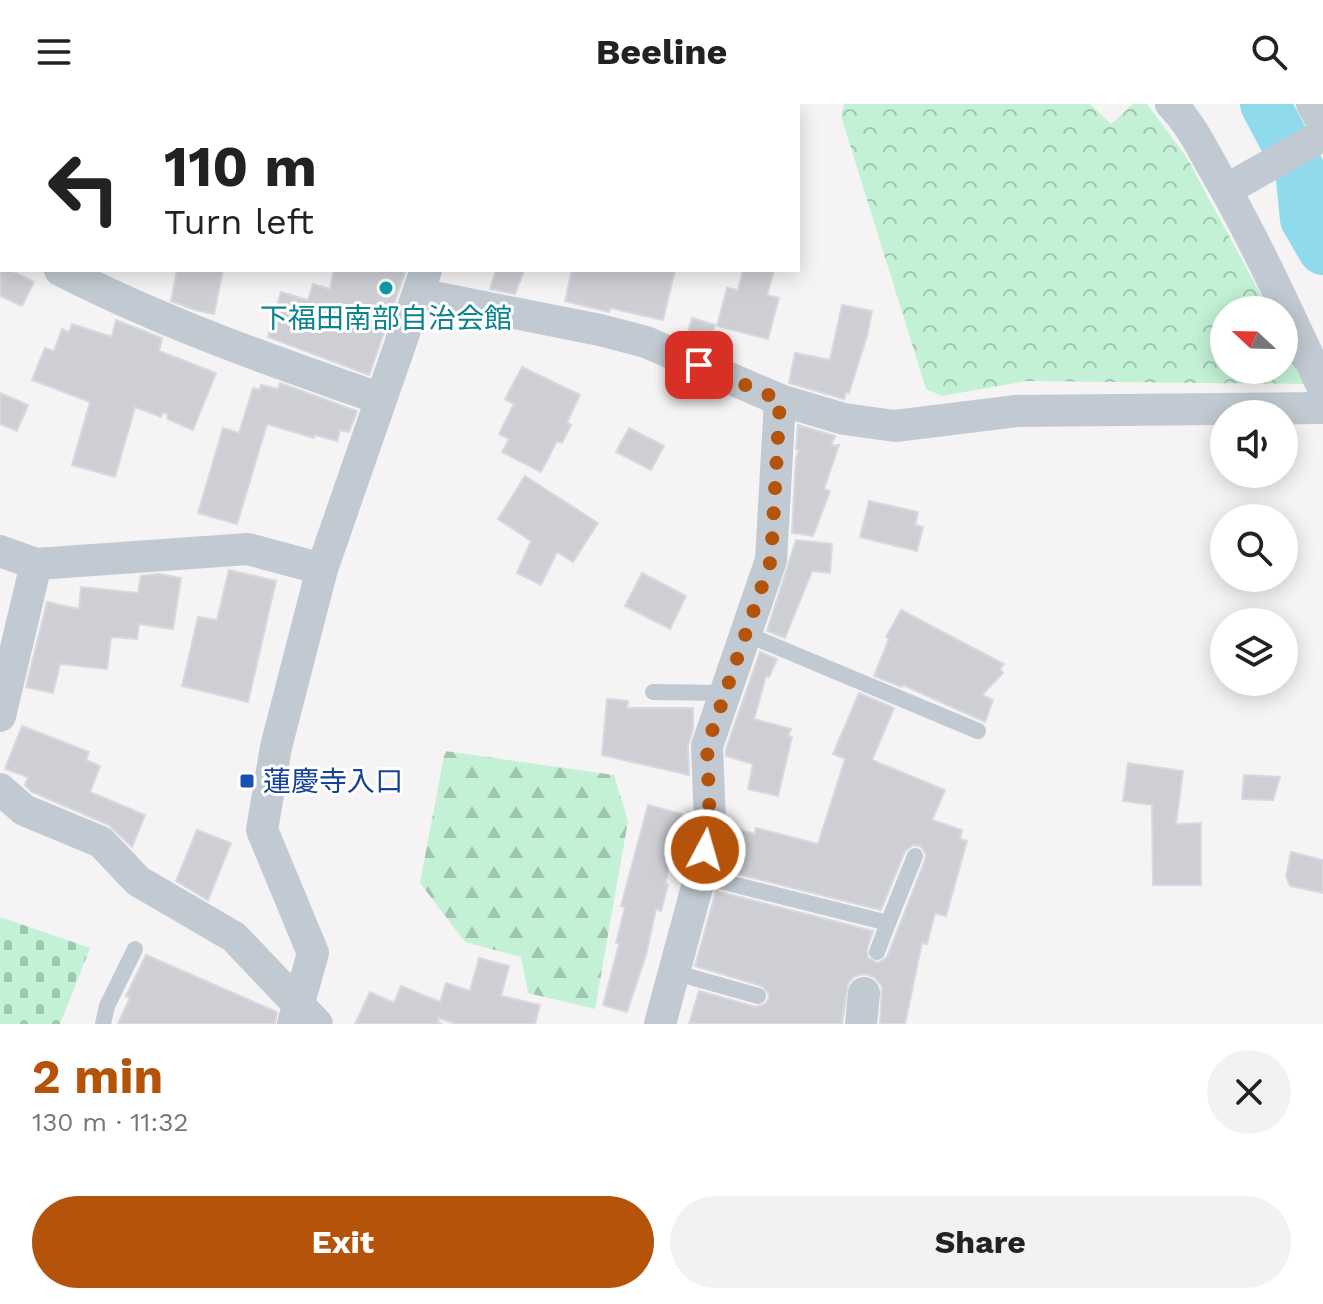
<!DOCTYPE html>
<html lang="en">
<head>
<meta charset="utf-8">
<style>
  :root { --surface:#fff; --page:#f2f2f2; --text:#222; --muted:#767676; --accent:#b45309 }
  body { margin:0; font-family:"Work Sans","Noto Sans JP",sans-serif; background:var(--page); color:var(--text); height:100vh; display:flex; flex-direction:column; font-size:30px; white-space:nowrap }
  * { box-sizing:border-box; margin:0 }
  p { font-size:26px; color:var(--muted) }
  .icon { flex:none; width:44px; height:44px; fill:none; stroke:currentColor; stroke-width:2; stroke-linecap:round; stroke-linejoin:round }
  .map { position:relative; height:920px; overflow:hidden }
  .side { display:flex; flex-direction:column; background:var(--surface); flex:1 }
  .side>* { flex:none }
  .top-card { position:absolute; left:0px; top:0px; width:800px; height:168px; box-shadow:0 4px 20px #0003; background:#fff; color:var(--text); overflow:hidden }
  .needle { width:52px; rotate:292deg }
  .controls { position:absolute; left:1210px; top:192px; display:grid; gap:16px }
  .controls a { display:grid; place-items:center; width:88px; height:88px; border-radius:50%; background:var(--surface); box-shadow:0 4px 20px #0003; font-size:40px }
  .pin { position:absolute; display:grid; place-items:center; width:68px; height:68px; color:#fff; margin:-34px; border-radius:16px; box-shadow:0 4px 12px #0006 }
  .me { position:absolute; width:88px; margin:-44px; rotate:6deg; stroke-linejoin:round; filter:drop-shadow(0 0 6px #0008) }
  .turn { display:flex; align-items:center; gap:28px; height:168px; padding:0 32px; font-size:36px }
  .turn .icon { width:104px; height:104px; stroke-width:2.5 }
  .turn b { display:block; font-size:56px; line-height:68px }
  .round { display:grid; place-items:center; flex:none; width:84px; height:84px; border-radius:42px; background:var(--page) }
  .head { display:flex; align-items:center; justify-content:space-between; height:136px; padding:0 32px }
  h1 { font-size:48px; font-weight:700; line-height:60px; color:var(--accent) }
  .primary-button { display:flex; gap:16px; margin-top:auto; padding:16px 32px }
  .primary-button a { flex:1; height:92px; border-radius:48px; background:var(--accent); color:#fff; font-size:32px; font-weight:700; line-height:92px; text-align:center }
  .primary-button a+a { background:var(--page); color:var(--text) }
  header { display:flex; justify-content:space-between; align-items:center; height:104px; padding:0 32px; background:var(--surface); font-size:36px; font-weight:700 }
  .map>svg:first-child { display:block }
  .forest { fill:url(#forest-firs) }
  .cemetery { fill:url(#cemetery-stones) }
  .park { fill:url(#park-crowns) }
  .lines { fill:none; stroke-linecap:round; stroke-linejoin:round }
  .river { stroke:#90daee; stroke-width:50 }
  .building { fill:#cdcfd5; stroke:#d7d9de; stroke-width:2 }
  .lane { stroke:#c1cad2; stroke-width:16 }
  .street { stroke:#c1cad2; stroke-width:32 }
  .route { stroke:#b45309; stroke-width:14; stroke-dasharray:0 25.2 }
  .culture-dot { fill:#0f9aa8; stroke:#fff; stroke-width:3 }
  .transit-dot { fill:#1a4fb4; stroke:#fff; stroke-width:3 }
  .labels { text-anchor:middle; stroke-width:6; stroke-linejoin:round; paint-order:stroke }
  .culture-label { font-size:28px; fill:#0d838f; stroke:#fff }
  .transit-label { font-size:28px; fill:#164399; stroke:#fff; text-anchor:start }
</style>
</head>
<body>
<header><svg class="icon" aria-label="menu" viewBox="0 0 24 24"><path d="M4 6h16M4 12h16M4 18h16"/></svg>Beeline<svg class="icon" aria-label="search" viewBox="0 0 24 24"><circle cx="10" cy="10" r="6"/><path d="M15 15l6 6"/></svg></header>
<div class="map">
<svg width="1323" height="920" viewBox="0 0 1323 920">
  <defs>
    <pattern id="forest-firs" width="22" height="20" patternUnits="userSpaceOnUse" patternTransform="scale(2)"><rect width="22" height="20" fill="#c3f1d5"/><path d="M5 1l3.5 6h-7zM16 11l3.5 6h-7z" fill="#a0c6b0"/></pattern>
    <pattern id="cemetery-stones" width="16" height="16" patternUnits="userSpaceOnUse" patternTransform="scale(2)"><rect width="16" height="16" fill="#c3f1d5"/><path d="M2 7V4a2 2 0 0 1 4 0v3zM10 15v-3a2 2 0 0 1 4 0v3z" fill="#a0c6b0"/></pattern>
    <pattern id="park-crowns" width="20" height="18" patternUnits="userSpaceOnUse" patternTransform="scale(2)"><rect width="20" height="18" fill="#c3f1d5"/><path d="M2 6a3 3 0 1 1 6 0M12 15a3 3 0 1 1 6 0" fill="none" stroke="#a0c6b0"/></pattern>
  </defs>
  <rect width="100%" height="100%" fill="#f5f3f3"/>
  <!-- forest -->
  <path class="forest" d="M445 647 614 671 628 717 595 905 528 889 521 853 465 838 420 779Z"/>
  <!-- cemetery -->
  <path class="cemetery" d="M0 813 90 844 60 920H0Z"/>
  <!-- park -->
  <path class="park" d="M844 0H1090L1111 20 1133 0H1147L1187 54 1269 206H1224V266H1284V236L1307 280 1027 277 942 292 926 285 841 12Z"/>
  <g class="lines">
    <!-- river -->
    <path class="river" d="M1265 0 1300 66 1305 115 1323 146"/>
  </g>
  <!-- building -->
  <g class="building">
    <path d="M0 161 2 166H10L34 178 22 202 0 192Z"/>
    <path d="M177 166H223L214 210 195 206 171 197Z"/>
    <path d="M334 166H406L369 271 268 233 281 188 308 196 313 180 330 185Z"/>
    <path d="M496 166H524L515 190 490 185Z"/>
    <path d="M572 166H675L663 216 610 204 609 208 565 197Z"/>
    <path d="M743 166H774L767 191 779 194 768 235 717 222 727 184 738 186Z"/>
    <path d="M842 201 872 207 867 232 849 289 846 288 844 295 789 279 795 249 830 256Z"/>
    <path d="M692 214 715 221 708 244 686 235Z"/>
    <path d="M116 216 162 234 159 247 216 269 193 326 167 315 168 310 163 308 161 313 135 303 115 373 72 361 90 298 32 276 45 244 54 247 62 225 69 228 72 220 112 233Z"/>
    <path d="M522 263 580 291 567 318 571 321 562 339 557 337 541 368 502 348 509 335 499 330 514 300 505 295Z"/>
    <path d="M280 279 357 307 349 328 340 326 337 337 315 331 314 334 267 320 237 420 198 409 223 324 239 329 253 284 260 286 261 281 278 285Z"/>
    <path d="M0 289 28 301 17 327 0 320Z"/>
    <path d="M798 321 835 332 831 342 839 341 824 385 830 387 813 432 792 429 796 354 799 346 796 345Z"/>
    <path d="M629 324 664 342 651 366 616 348Z"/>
    <path d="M525 372 598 419 573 458 557 448 541 481 517 469 531 437 498 415Z"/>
    <path d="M869 397 918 408 915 421 923 423 917 447 860 433Z"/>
    <path d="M796 436 832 440 830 469 812 467 785 534 767 527Z"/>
    <path d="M229 466 276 477 248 598 182 582 198 513 217 516Z"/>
    <path d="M642 469 686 492 670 525 625 502Z"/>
    <path d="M159 470 181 474 173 525 139 520 137 535 111 533 107 565 60 560 53 589 26 583 47 498 79 505 81 483 138 489 141 472Z"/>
    <path d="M901 506 1004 560 1000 565 1003 569 982 591 993 596 985 618 903 581 902 583 874 572 889 535 886 533Z"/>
    <path d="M760 548 777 555 769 573 766 572 754 615 791 625 788 632 792 633 778 692 748 685 753 660 726 652V645Z"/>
    <path d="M859 589 894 604 872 656 945 686 932 716 962 726 960 735 967 737 946 812 935 809 927 840 922 839 905 920H880L882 882 874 873 865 870 855 872 848 879 842 920H689L699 887 756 903 765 900 769 894 768 889 762 882 695 862 716 787 873 827 867 845 868 854 878 859 887 853 925 756 926 750 920 742 913 741 905 747 881 806 721 766 729 723 755 730 756 724 818 740 845 655 833 650Z"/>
    <path d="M607 595 628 597 627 604H693V625L688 642 689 671 602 651Z"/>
    <path d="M22 622 89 648 86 656 100 662 90 688 145 711 132 743 109 721 32 688 25 681 28 673 5 665Z"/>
    <path d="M1128 659 1183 667 1176 720 1201 719V781H1153L1152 701 1123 697Z"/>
    <path d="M1244 671 1280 673 1273 696 1242 695Z"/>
    <path d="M648 701 682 710 665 780 668 781 661 807 656 805 646 851 627 908 603 901 619 840 616 839 625 803 621 802Z"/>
    <path d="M197 726 231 739 208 796 176 777Z"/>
    <path d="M1291 748 1323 756V789L1290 782 1286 772Z"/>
    <path d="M146 851 277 908 275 920H118L130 894 126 892Z"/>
    <path d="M479 854 509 862 501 892 540 901 535 920H456L439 914 438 918 442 920H355L370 888 394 899 401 882 440 898 446 879 470 887Z"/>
  </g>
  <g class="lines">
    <!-- lane -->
    <g class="lane">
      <path d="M746 530 978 627"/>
      <path d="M653 588 725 589"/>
      <path d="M700 772 888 819 877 848"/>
      <path d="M888 819 915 752"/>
      <path d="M673 868 758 892"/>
      <path d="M103 920 107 902 135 845"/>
    </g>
    <!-- street -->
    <g class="street">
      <path d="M1171 0C1190 19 1202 44 1215 67 1256 137 1289 211 1323 284"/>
      <path d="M1312 0 1323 20"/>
      <path d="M474 2V0"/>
      <path d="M1226 86 1323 31"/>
      <path d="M0 135 2 136"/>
      <path d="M60 166C163 219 272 257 381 295"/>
      <path d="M418 190 600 226 646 238 780 296 844 315 895 322 1017 307 1323 304"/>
      <path d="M0 447 36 460 248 445 322 465"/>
      <path d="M0 612 36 460"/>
      <path d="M0 685 24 706 101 738 138 777 234 833 317 920"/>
      <path d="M293 920 313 849 262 726 276 643 322 465 426 166"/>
      <path d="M660 920 700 772 710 720 707 642 771 456 780 296"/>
      <path d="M861 920 864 889"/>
    </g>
  </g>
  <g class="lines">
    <!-- route -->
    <path class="route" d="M699 261 780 296 771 456 707 642 710 720 705 746"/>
  </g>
  <!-- markers -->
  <circle class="culture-dot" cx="386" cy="184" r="8"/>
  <rect class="transit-dot" x="239" y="669" width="16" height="16" rx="4"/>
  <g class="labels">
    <!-- culture labels -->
    <g class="culture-label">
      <text x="386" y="224">下福田南部自治会館</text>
    </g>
    <!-- transit labels -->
    <g class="transit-label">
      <text x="263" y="687">蓮慶寺入口</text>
    </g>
  </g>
</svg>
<div class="controls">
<a><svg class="needle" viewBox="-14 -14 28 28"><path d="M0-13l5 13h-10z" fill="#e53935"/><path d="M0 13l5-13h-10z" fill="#767676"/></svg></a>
<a><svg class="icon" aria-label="sound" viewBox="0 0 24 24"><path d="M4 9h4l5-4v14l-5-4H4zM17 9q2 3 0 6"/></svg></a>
<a><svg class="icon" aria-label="search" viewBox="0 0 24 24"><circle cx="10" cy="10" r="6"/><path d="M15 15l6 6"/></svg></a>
<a><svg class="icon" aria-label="layers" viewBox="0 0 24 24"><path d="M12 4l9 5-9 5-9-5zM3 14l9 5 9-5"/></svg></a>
</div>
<div class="pin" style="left:699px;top:261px;background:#d93025"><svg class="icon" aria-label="arrive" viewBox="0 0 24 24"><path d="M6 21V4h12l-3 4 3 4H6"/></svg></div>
<svg class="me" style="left:705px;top:746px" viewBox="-20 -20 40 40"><circle r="17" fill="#b45309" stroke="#fff" stroke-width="3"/><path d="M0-11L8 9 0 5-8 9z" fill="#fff"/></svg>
<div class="top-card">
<div class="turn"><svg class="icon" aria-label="left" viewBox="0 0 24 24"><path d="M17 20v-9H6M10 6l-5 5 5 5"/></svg><div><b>110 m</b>Turn left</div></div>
</div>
</div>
<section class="side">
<div class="head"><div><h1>2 min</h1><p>130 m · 11:32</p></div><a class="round"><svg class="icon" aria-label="close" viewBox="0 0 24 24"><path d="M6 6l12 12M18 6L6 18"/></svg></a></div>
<div class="primary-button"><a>Exit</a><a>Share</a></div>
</section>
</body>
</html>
